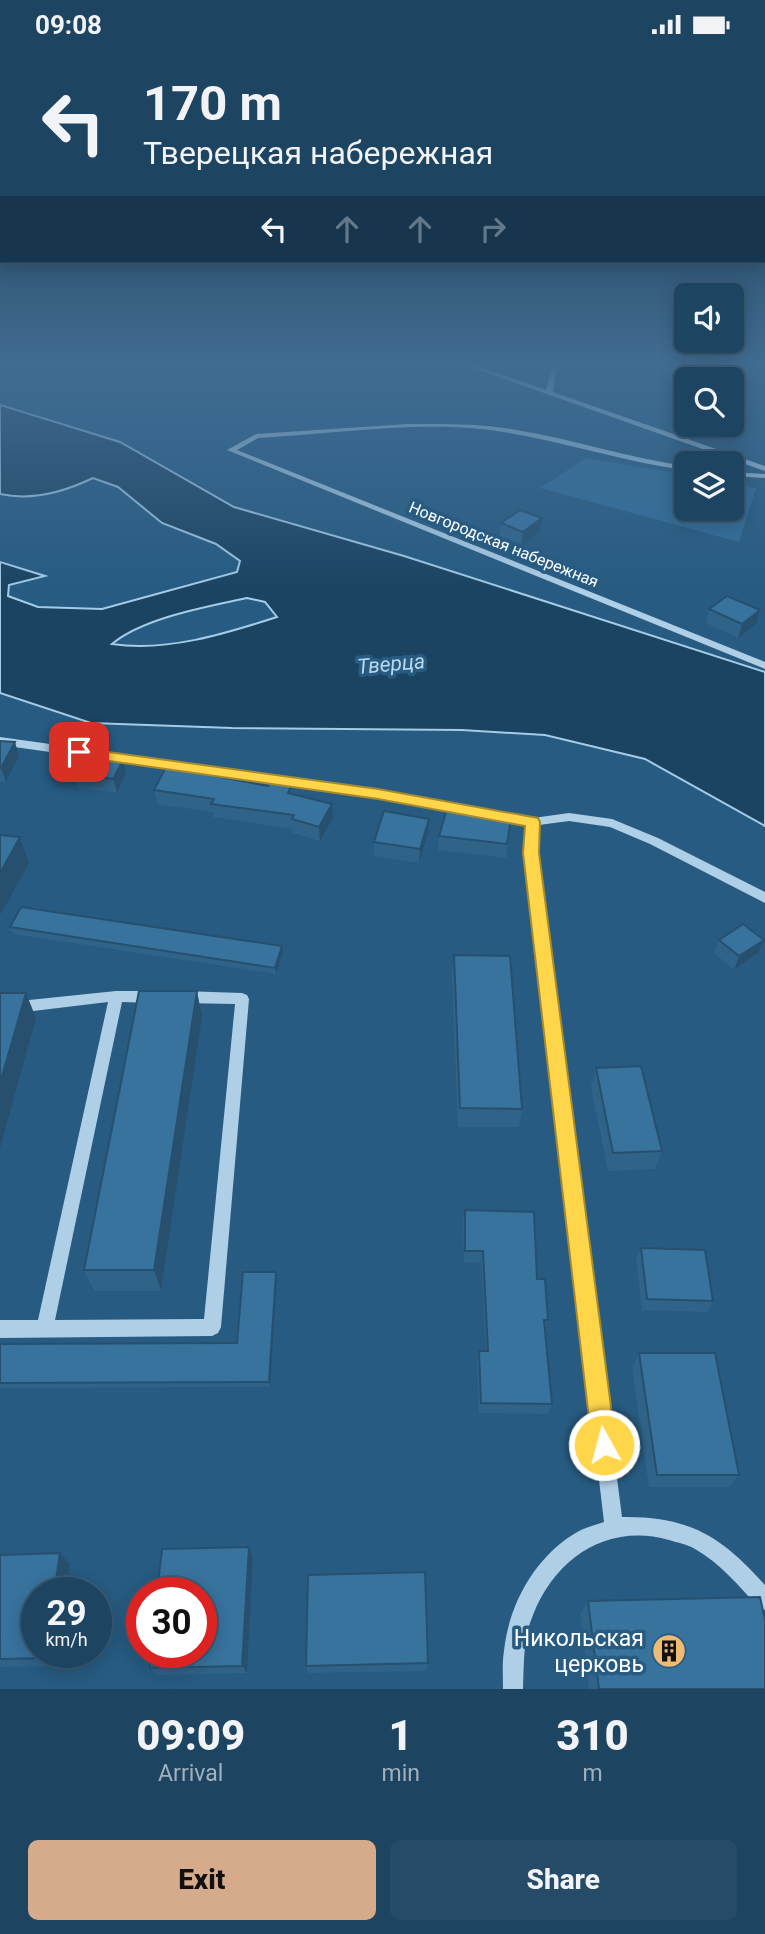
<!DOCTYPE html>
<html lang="en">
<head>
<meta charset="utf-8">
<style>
  :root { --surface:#1d4461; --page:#254b67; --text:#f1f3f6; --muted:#a0b0bd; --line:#3b5c76; --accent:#d6ab8b }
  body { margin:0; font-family:Roboto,sans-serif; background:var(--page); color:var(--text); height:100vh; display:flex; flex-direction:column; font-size:26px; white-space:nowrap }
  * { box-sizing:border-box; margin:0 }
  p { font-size:23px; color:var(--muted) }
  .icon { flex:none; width:38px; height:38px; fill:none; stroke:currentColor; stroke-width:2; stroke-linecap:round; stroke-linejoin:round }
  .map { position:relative; height:1640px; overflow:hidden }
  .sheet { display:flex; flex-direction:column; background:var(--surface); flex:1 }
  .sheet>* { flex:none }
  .top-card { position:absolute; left:0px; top:0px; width:766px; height:214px; box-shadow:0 4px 18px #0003,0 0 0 2px var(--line); background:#1d4461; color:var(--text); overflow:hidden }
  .fabs { position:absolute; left:674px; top:234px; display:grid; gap:14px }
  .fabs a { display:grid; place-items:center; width:70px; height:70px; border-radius:10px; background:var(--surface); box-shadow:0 4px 18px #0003,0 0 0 2px var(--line); font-size:35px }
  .speed { position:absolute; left:21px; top:1528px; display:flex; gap:14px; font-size:35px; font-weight:700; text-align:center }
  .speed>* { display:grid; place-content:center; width:91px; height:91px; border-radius:50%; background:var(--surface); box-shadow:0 4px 18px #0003,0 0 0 2px var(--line); line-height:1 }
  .speed small { font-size:18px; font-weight:400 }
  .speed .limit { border:10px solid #d22; background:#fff; color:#111 }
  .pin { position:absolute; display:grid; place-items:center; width:60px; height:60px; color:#fff; margin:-30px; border-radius:14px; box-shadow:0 4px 10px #0006 }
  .me { position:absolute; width:77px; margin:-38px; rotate:353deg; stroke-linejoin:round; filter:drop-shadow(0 0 5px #0008) }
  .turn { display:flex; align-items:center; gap:24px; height:147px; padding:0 28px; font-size:32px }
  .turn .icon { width:91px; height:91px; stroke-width:2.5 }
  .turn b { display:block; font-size:49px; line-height:60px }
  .lanes { display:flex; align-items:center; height:66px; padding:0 28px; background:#0003; justify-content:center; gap:35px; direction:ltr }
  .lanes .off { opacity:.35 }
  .eta { display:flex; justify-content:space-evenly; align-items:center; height:119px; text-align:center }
  .eta b { font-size:42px; font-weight:800; line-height:49px }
  .cta { display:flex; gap:14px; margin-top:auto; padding:14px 28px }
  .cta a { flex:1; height:80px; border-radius:10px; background:var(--accent); color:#111; font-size:28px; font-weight:800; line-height:80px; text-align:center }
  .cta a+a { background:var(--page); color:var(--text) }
  .status { display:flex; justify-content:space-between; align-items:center; height:49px; padding:0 35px; background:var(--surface); direction:ltr }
  .status svg { height:19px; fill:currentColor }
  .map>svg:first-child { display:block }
  .green { fill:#326e99 }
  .water { fill:#1b4362; stroke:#a4cce7; stroke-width:2; fill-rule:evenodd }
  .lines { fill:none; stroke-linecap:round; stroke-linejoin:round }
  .minor { fill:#afcfe6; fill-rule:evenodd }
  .wall { fill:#306388 }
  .shaded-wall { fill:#27506f }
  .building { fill:#38739e; stroke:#27506f; stroke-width:2 }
  .route { fill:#ffd54a; stroke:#a68a30; stroke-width:2 }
  .labels { text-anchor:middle; stroke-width:7; stroke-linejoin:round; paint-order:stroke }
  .far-street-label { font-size:16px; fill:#fff; stroke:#275b81 }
  .water-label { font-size:21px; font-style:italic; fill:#bbd9ee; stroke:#275b81 }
  .near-poi-label { font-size:23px; fill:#fff; stroke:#275b81; text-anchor:end }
</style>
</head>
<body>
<div class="status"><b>09:08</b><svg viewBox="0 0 49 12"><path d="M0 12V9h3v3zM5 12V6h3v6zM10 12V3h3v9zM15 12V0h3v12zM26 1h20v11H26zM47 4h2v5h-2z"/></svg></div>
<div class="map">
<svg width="765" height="1640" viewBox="0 0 765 1640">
  <rect width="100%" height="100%" fill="#275b81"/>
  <!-- green -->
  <path class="green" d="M586 409 686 426V460H732V434L756 439 739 493 540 439Z"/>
  <!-- water -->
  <path class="water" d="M0 356 120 393 234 458 404 507 765 623V777L645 710 545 686 462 681 232 679 91 674 0 644V513L45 527 9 536 8 547 38 558 102 560 237 523 240 512 216 495 162 474 118 438 93 429C64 443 32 452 0 445ZM247 549 265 553 277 568C224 585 167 603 112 595 143 569 206 558 247 549Z"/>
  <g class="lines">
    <!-- minor -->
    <g class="minor">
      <path d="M456 313H466L546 341 551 321 562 313H570L556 323 553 343 765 417V422Z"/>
      <path d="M408 375C444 375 480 374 516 381 573 390 628 409 686 417V421C614 412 544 385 471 379 404 374 326 385 258 389L237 401 765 613V620L227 401 256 385Z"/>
      <path d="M732 423 765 425V429L732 427Z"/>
      <path d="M0 688 378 741 533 769 569 764 612 770 658 789 765 843V854L650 795 610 778 569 772 539 776 537 804 622 1468C689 1467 721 1487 765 1536V1561L758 1558C739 1537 720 1514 695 1500 687 1495 678 1494 669 1491 608 1474 556 1508 533 1566 523 1589 524 1615 523 1640H503C503 1628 502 1614 504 1602 509 1554 536 1506 579 1482 586 1478 596 1476 604 1473L525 804 527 776 378 749 0 696Z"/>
      <path d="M116 942H153L158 944 160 948 158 952 153 954 122 953 55 1271 204 1270 235 955 182 954 177 952 175 948 177 944 182 942 242 944 247 946 249 950 221 1278 218 1284 212 1287 0 1289V1271H38L108 953 0 966V954Z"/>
    </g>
  </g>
  <!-- wall -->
  <g class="wall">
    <path d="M542 469 540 482 522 496 500 487 501 474Z"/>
    <path d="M709 560 756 575 738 589 706 574Z"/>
    <path d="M0 692 19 707 6 733H0Z"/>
    <path d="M74 725H126L117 744 78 739Z"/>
    <path d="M154 741 292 745 332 755 333 769 320 792 293 784V780L213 768V763L157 755Z"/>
    <path d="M511 769 506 809 438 801 439 787Z"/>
    <path d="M428 784 419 814 374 807V793Z"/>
    <path d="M10 878 282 897 283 904 276 925 13 885Z"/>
    <path d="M719 891 758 904 734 921 714 904Z"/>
    <path d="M454 906 522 1060 519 1078H458L452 926Z"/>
    <path d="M202 968 161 1242H94L84 1221Z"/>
    <path d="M596 1019 662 1102 655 1120 608 1122 591 1038Z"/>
    <path d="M465 1161 537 1230 548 1271 545 1282 552 1355 548 1365 479 1364 477 1312 479 1302H486L481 1214 464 1213 463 1172Z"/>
    <path d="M641 1199 713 1252 707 1263 642 1261 636 1210Z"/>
    <path d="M276 1223 277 1229 270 1338 0 1339V1295L237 1294Z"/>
    <path d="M639 1304 739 1426 729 1438H649L632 1319Z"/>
    <path d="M60 1504 70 1515 55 1617 0 1618V1506Z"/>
    <path d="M253 1509 247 1624 157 1626 150 1619Z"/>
    <path d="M588 1552 765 1640H589L580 1564Z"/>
    <path d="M428 1614 426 1622 308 1624 306 1617Z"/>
  </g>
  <!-- shaded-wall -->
  <g class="shaded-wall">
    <path d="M542 469 540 482 522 496 523 483Z"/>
    <path d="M760 561 756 575 738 589 742 575Z"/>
    <path d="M15 693 19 707 6 733 1 719Z"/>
    <path d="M123 711 126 725 117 744 113 730Z"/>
    <path d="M332 755 333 769 320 792 319 778Z"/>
    <path d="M429 770 428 784 419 814 420 800Z"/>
    <path d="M20 788 29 814 1 865 0 862V824Z"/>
    <path d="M764 891 758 904 734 921 739 907Z"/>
    <path d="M282 897 283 904 276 925 275 919Z"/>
    <path d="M197 942 202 968 161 1242 154 1221Z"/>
    <path d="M26 944 36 969 0 1099V1034Z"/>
    <path d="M276 1223 277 1229 270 1338 269 1333Z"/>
    <path d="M249 1498 253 1509 247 1624 242 1617Z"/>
    <path d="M60 1504 70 1515 66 1544H54Z"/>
    <path d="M45 1603H57L55 1617 44 1609Z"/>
  </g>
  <!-- building -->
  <g class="building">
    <path d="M520 461 542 469 523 483 501 474Z"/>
    <path d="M727 547 760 561 742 575 709 560Z"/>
    <path d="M0 692 15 693 1 719H0Z"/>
    <path d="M85 706 123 711 113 730 74 725Z"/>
    <path d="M166 718 268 737 269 734 291 737 288 744 332 755 319 778 292 770 294 766 211 755 214 750 154 741Z"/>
    <path d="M447 760 511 769 507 795 439 787Z"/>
    <path d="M384 762 429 770 420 800 374 793Z"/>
    <path d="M0 786 20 788 0 824Z"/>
    <path d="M21 858 282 897 275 919 10 878Z"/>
    <path d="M743 875 764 891 739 907 719 891Z"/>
    <path d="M454 906 510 907 522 1060 460 1059Z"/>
    <path d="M139 942H197L154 1221H84Z"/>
    <path d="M0 944H26L0 1034Z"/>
    <path d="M641 1017 662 1102 613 1104 596 1019Z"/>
    <path d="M465 1161 534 1163 537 1230H545L548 1271H544L552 1355 481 1354 479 1302H488L483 1202H465Z"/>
    <path d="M641 1199 705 1201 713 1252 647 1250Z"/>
    <path d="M243 1223H276L269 1333 0 1334V1295L237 1294Z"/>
    <path d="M639 1304H715L739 1426H657Z"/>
    <path d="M249 1498 242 1617 150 1619 151 1603H201V1544H157L162 1500Z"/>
    <path d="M60 1504 54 1544H37V1603H45L44 1609 0 1610V1506Z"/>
    <path d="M425 1523 428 1614 306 1617 308 1526Z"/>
    <path d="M760 1548 765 1571V1640H599L588 1552Z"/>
  </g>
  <!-- sky -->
  <linearGradient id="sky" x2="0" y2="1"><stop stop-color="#153247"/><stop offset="0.58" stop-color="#416c92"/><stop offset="1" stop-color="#416c92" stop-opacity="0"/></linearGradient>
  <rect width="765" height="543" fill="url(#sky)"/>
  <!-- route -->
  <path class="route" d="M79 699 378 740 538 769 540 773 539 804 616 1396 612 1405 604 1408 596 1405 592 1396 523 804 525 777 378 750 74 707 72 703Z"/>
  <!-- icons -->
  <defs>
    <g id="building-disc" transform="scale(1.75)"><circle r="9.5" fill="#eebb75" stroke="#275b81"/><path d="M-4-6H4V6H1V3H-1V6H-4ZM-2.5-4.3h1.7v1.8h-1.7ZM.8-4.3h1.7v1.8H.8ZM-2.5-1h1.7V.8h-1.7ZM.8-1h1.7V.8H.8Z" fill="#111"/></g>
  </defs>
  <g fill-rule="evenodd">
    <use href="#building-disc" x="669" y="1602"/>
  </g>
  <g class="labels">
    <!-- far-street labels -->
    <g class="far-street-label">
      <text transform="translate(504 495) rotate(22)" y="6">Новгородская набережная</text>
    </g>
    <!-- water labels -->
    <g class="water-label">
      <text transform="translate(391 615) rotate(-5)" y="7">Тверца</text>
    </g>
    <!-- near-poi labels -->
    <g class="near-poi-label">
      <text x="644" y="1597">Никольская<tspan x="644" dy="26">церковь</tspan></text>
    </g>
  </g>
</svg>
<div class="fabs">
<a><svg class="icon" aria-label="sound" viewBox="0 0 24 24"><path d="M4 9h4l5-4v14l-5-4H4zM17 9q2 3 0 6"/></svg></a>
<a><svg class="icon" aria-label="search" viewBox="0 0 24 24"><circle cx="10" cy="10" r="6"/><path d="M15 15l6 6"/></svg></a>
<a><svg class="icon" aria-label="layers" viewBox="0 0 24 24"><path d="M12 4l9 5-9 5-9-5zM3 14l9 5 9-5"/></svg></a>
</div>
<div class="speed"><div>29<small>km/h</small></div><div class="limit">30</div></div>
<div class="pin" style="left:79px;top:703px;background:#d93025"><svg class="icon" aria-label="arrive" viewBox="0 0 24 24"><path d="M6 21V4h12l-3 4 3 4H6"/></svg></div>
<svg class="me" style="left:604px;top:1396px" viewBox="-20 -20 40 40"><circle r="17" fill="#ffd54a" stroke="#fff" stroke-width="3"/><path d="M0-11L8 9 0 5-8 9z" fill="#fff"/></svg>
<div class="top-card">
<div class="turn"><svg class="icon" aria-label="left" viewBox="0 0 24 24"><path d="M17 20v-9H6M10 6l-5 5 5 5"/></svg><div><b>170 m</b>Тверецкая набережная</div></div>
<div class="lanes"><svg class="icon" aria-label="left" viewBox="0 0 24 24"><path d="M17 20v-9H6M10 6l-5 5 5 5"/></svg><svg class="icon off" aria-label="ahead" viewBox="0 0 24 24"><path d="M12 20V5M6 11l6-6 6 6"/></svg><svg class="icon off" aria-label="ahead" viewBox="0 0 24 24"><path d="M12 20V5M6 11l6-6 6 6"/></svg><svg class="icon off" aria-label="right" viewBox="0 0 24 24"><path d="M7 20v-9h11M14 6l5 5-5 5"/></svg></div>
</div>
</div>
<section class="sheet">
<div class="eta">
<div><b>09:09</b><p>Arrival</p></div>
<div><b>1</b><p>min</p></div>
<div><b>310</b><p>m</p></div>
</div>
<div class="cta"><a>Exit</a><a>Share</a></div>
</section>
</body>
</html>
